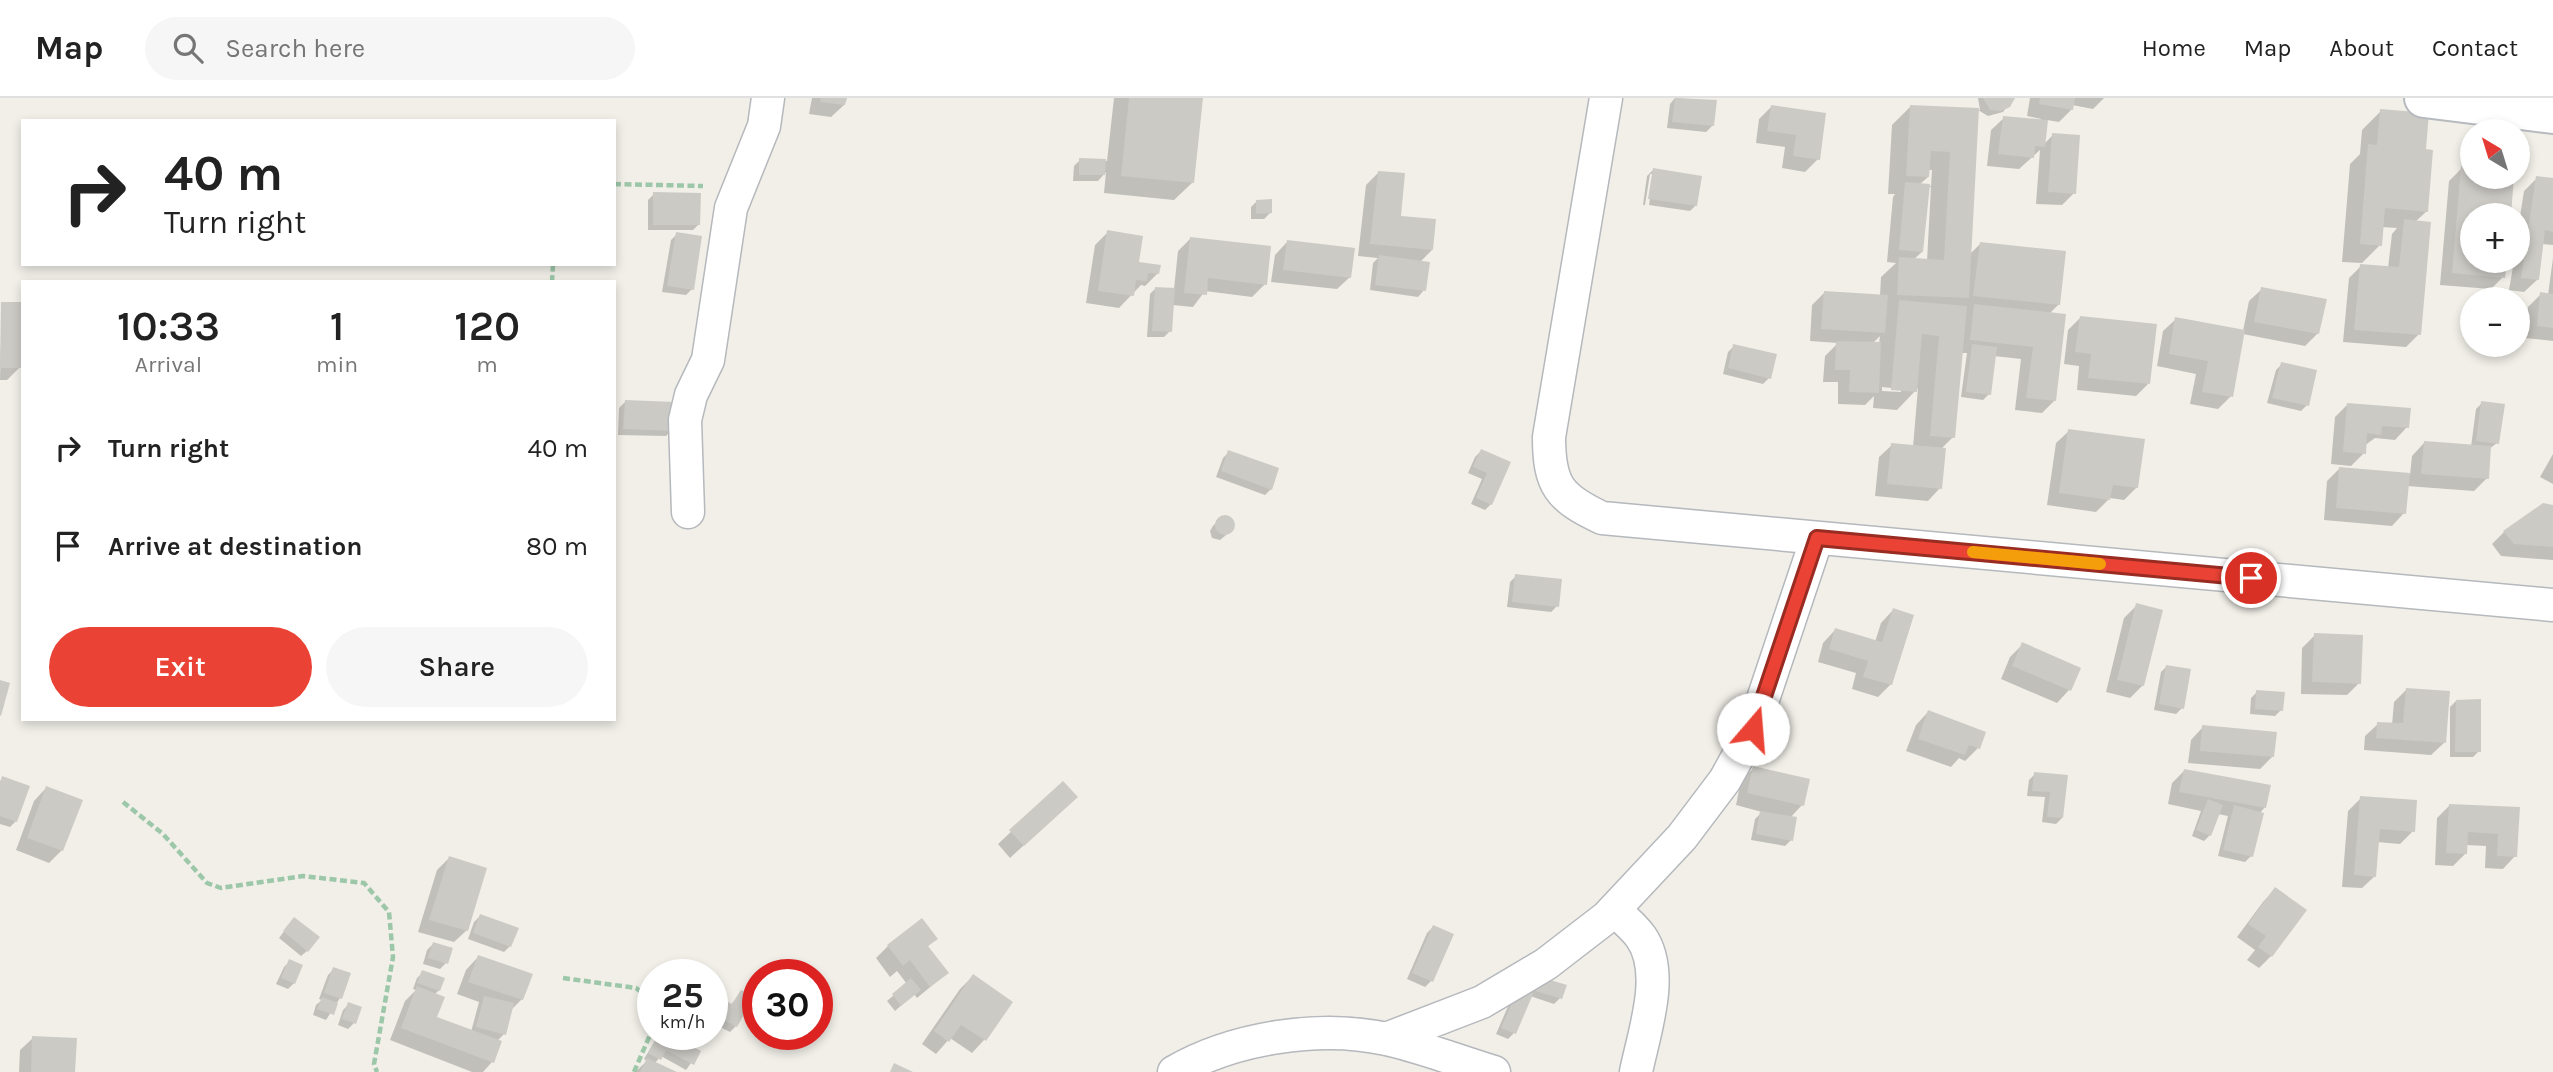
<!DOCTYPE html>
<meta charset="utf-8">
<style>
body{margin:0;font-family:Karla,sans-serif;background:#f6f6f6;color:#222;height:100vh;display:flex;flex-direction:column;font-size:26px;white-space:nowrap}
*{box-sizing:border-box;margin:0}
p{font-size:23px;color:#767676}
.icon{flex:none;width:38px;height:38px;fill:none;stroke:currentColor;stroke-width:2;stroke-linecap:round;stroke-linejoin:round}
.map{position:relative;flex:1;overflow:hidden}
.drawer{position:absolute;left:21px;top:182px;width:595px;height:441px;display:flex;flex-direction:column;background:#fff;border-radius:0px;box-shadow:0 4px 10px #0003}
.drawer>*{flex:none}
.guide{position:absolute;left:21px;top:21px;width:595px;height:147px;border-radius:0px;box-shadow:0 4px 10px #0003;background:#fff;color:#222;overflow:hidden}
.needle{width:46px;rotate:322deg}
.fabs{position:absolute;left:2460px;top:21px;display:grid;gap:14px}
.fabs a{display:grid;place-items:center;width:70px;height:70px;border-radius:50%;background:#fff;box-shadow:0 4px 10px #0003;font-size:35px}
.speed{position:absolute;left:637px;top:861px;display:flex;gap:14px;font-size:35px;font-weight:700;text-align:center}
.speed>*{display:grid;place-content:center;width:91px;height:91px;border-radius:50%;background:#fff;box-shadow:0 4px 10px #0003;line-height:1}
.speed small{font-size:18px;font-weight:400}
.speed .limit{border:10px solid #d22;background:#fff;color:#111}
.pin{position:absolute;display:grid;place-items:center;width:60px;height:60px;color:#fff;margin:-30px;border:4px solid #fff;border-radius:50%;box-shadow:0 2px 7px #0007}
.me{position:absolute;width:77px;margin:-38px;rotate:18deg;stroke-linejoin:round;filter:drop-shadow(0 0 5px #0008)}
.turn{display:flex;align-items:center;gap:24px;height:147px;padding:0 28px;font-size:32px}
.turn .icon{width:91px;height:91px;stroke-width:2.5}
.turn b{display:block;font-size:49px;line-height:60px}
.eta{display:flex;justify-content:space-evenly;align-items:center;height:119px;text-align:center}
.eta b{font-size:42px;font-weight:600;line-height:49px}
.action{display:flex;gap:14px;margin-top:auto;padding:14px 28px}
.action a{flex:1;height:80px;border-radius:42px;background:#ea4335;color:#fff;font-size:28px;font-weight:600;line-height:80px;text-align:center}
.action a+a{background:#f6f6f6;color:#222}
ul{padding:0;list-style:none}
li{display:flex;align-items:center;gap:21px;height:98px;padding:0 28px}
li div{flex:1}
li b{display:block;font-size:26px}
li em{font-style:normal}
header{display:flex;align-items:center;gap:42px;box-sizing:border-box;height:98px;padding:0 35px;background:#fff;border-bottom:2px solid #e0e0e0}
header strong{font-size:33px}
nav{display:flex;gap:38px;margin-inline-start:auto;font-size:24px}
.search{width:490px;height:63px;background:#f6f6f6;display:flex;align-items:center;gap:18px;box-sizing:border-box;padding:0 24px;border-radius:38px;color:#767676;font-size:26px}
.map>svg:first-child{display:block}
</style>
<header>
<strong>Map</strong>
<div class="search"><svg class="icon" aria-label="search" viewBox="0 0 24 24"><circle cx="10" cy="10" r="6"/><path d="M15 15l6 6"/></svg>Search here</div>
<nav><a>Home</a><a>Map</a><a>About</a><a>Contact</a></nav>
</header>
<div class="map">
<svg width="2553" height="974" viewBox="0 0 2553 974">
<rect width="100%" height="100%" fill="#f1efe8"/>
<path fill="#0003" fill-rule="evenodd" d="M812 0H845L844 7 831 19 809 16Z
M1114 0H1202L1193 84 1174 102 1104 95 1106 74 1098 83H1073L1074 68 1080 62 1107 63Z
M1675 0 1715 3 1712 28 1706 34 1667 30 1670 6Z
M1978 0H2013L2003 14 1988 18 1978 12H1980Z
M2030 0H2104L2093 11 2072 7 2071 12 2059 24 2047 22 2044 46 2053 37 2074 95 2062 107 2036 106 2040 52 2019 71 1987 68 1991 32 2004 20 2040 23 2041 21 2027 18Z
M1771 9 1818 61 1805 74 1782 70 1785 49 1756 45 1759 21Z
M1910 9 1978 12 1969 157 1980 146 2059 206 2049 216 2055 302 2042 315 2015 312 2021 261 1994 258 1989 296 1983 302 1961 299 1967 255H1961L1953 339 1941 351 1940 390 1928 403 1875 398 1879 359 1892 347 1913 349 1918 290 1897 312 1873 310 1874 298 1865 307 1838 306V284H1823L1825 258 1838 245 1810 243 1812 207 1824 195 1880 198 1881 179 1896 165 1887 164 1893 99 1895 96H1888L1892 27ZM1928 72H1932L1931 88 1919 87 1928 79ZM1928 89H1931L1927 163 1913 162 1922 154ZM1880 238 1879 246H1872ZM1882 289 1901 291V294L1882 293Z
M2381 13 2424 53 2427 113 2415 124 2419 236 2406 249 2343 244 2349 180 2361 168 2388 170 2392 136 2397 130 2381 129 2380 147 2362 165 2342 164 2350 66 2360 56 2362 32Z
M2462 70 2473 79H2512L2509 117H2473V163H2505L2503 179 2491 191 2440 187 2449 83Z
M1653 72 1696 107 1690 113 1649 107 1654 76H1650L1645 107H1643L1647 78Z
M1379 74 1399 119 1432 152 1419 165 1424 192 1418 199 1370 192 1373 165 1378 160 1358 158 1366 87Z
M2537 80 2553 82V147L2542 146 2537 182 2524 194 2509 192 2514 163H2518V131L2524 93Z
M654 96 699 126 693 132H648V102Z
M1257 103 1270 115 1264 121H1251V109Z
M1108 134 1137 165 1158 175 1145 188 1141 187 1119 210 1086 205 1095 147Z
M677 136 692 191 686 197 662 194 671 142Z
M1191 140 1265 186 1252 199 1205 193 1193 209 1172 207 1170 233 1164 239H1147L1150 196 1156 190 1174 191 1178 153Z
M1287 144 1350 179 1337 191 1271 184 1275 157Z
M2553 160V243L2525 240 2528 209 2541 196 2548 197Z
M2262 191 2318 235 2305 248 2243 236 2231 298 2218 311 2190 306 2196 276 2157 268 2163 233 2176 221 2243 233 2249 203Z
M2 206 20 269 7 282H0Z
M2081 219 2148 286 2136 298 2077 292 2079 268 2064 266 2068 232Z
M1734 248 1769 280 1763 286 1723 276 1728 254Z
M2282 266 2307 307 2301 313 2267 305 2276 272Z
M625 304 672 332 666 338 618 337 619 310Z
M2482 305 2497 345 2489 351 2487 380 2474 393 2407 388 2404 415 2392 428 2324 422 2327 383 2340 370 2410 377 2412 358 2424 345 2471 349 2476 311Z
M2348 306 2407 329 2395 342 2375 340 2364 348V355L2351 368 2331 366 2335 319Z
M2069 333 2137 389 2124 402 2110 400 2096 414 2047 407 2056 345Z
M1481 353 1509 365 1491 406 1485 412 1471 406 1482 381 1468 375 1475 359Z
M1229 354 1271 391 1265 397 1216 379 1223 360Z
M2553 356V386L2540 379Z
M2553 408V462L2501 458 2492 446 2504 434Z
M1227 420 1233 428 1231 433 1220 442 1212 440 1210 433 1213 428 1219 421Z
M1516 478 1557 508 1551 514 1507 509 1510 484Z
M2137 507 2143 587 2130 600 2106 594 2124 520Z
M1893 512 1891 586 1878 599 1852 591 1856 575 1818 564 1823 545 1835 532 1875 544 1881 525Z
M2315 537 2359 585 2347 597 2301 596 2302 550Z
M2022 547 2079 571 2069 592 2057 605 2001 581 2010 559Z
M2167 568 2182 610 2176 616 2154 612 2161 574Z
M2407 591 2444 645 2431 657 2364 652 2365 638 2378 626 2392 627 2394 604Z
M2257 594 2281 612 2275 618 2250 616 2251 600Z
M2456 603 2479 653 2473 659H2450V609Z
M1928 614 1984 635 1978 650 1965 663 1959 660 1951 669 1906 653 1916 627Z
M2203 629 2273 658 2260 671 2188 665 2191 642Z
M1754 670 1802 707 1790 720 1791 742 1785 748 1751 742 1755 721 1762 714 1736 707 1741 682Z
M2184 673 2265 709 2259 716 2251 758 2245 764 2218 758 2228 718 2218 716 2210 737 2204 743 2192 738 2201 713 2168 706 2172 685Z
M2035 676 2066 678 2062 720 2056 726 2042 724 2045 699 2027 698 2029 682Z
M3 680 16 723 10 729 0 726V683Z
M1063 685V711L1010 760 998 746Z
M46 690 62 752 49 765 16 752 34 703Z
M2361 700 2413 733 2400 746 2377 744 2375 778 2362 790 2342 789 2348 713Z
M2449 708 2518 711 2515 758 2503 771 2485 770 2486 748 2466 747V755L2453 768 2435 767 2437 720Z
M449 760 467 832 454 844 418 834 437 772Z
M2275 791 2271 858 2259 870 2247 862 2255 852 2237 839 2263 804Z
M480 818 510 848 504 854 468 841 474 824Z
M289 827 307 853 301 858 279 840Z
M1433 829 1431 883 1425 889 1407 881 1427 835Z
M935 841 927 849 947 875 917 900 914 896 895 913 887 903 907 886 897 873 890 879 876 860 888 848Z
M433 846 446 865 440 871 423 866 427 852Z
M478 859 522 901 510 913 504 936 497 943 500 944 492 964 483 974H472L390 942 405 903 416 892 413 891 417 880 423 874 439 892 434 897 435 920 471 934 479 904 457 896 466 872Z
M290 863 294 885 288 891 276 886 284 869Z
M334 871 340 900 326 922 313 917 316 907 322 902 319 901 328 877Z
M973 878 1011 904 984 942 972 955 950 940 936 956 922 946 960 891Z
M1535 887 1560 900 1554 906 1530 898 1514 935 1508 941 1496 936 1513 897H1531Z
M741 894 751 899 736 928 730 934 712 925V898L731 907Z
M349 906 354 925 348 931 338 927 343 912Z
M659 936 699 954 686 972 661 958 655 965 673 974H635L647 963 644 961Z
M33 940 73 974H19L20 952Z"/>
<path fill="#cccac5" d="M821 0H847L845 7 820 4Z
M1129 0H1203L1194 85 1121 78Z
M1675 0 1717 2 1714 28 1672 24Z
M1983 0H2015L2010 9 2001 13 1990 12Z
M2040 0H2075L2073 12 2039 6Z
M1771 7 1826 15 1820 62 1793 58 1796 37 1767 33Z
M1910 7 1979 10 1969 200 1897 197 1899 159 1944 162 1950 54 1931 53 1929 79 1906 78Z
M2380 11 2429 15 2426 51 2433 52 2428 114 2385 110 2382 148 2360 146 2368 46 2377 47Z
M2003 18 2048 22 2045 49 2035 48 2034 60 1998 56Z
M2052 35 2080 37 2076 96 2048 94Z
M1079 60 1106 61 1105 77H1079Z
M2461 68 2473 69V79H2514L2511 117H2473V163H2507L2505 180 2452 175Z
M1653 70 1702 78 1697 108 1648 101Z
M1378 73 1405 75 1401 118 1436 121 1433 152 1370 146Z
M2536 78 2553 80V134L2545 132 2539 182 2521 180Z
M1905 84 1930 86 1923 154 1899 152Z
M653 94 701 95 700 127H653Z
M1272 101V115L1256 116V102Z
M2404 121 2431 124 2421 237 2354 232 2360 166 2399 169Z
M1107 132 1143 138 1139 164 1161 167 1159 176 1148 175 1147 183 1136 182 1134 198 1098 193Z
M676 134 702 138 694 192 667 188Z
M1190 139 1271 148 1267 187 1208 180 1207 197 1184 195Z
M1287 142 1355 150 1351 180 1283 172Z
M1980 144 2066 153 2060 207 1973 198Z
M1379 157 1430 164 1426 193 1375 187Z
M1155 189 1175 190 1172 234 1152 233Z
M2261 189 2327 201 2319 236 2254 224Z
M1824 193 1888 197 1885 235 1821 231Z
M2540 194 2553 196V230L2537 228Z
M1899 202 1967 208 1955 340 1930 338 1939 238 1922 236 1917 294 1891 292Z
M1 204H23L21 270H0Z
M1974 206 2066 216 2056 303 2026 300 2033 249 1970 242Z
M2080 218 2157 226 2150 286 2088 280 2091 256 2075 254Z
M2175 219 2245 232 2233 299 2202 294 2208 263 2169 256Z
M1836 243 1881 244 1879 295 1849 294 1850 272H1835Z
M1733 246 1777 256 1771 281 1728 270Z
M1972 246 1997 249 1991 297 1966 294Z
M2281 264 2317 272 2309 308 2272 300Z
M625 302 675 304 674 333 623 331Z
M2481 303 2505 306 2499 346 2476 343Z
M2347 305 2411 310 2409 330 2382 328 2381 337 2367 335 2366 356 2343 354Z
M2068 331 2145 341 2138 390 2113 387 2110 402 2059 395Z
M2424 343 2491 348 2489 381 2421 376Z
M1891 345 1946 350 1942 391 1887 386Z
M1481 351 1511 364 1492 407 1476 400 1487 375 1473 369Z
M1228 352 1279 370 1272 392 1221 373Z
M2339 369 2410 375 2406 416 2336 410Z
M2543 405 2553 407V449L2514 446 2503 433Z
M1215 427a10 10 0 1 1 20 0a10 10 0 1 1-20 0Z
M1515 476 1562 481 1559 509 1512 504Z
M2136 505 2163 512 2144 588 2117 582Z
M1893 510 1914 517 1892 587 1863 579 1868 563 1829 551 1835 530 1882 544Z
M2314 535 2363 537 2361 586 2312 584Z
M2022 544 2081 570 2071 593 2012 568Z
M2166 567 2191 571 2184 611 2159 606Z
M0 582 10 585 1 618 0 617Z
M2406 590 2450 593 2446 645 2376 640 2377 624 2403 625Z
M2256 592 2285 594 2283 613 2255 611Z
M2481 601V654H2455L2456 602Z
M1928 612 1986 634 1980 651 1969 647 1965 657 1918 641Z
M2202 627 2277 634 2274 659 2200 653Z
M1753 668 1810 681 1804 708 1747 695Z
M2184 671 2271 687 2266 710 2179 694Z
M2034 674 2068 677 2063 720 2047 719 2050 694 2032 693Z
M2 678 30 688 17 724 0 718V685Z
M1063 683 1078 699 1024 748 1009 732Z
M46 688 83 702 63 753 27 740Z
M2360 698 2417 702 2415 734 2380 731 2376 779 2354 777Z
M2208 701 2223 707 2211 738 2196 732Z
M2449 706 2520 709 2517 759 2497 758 2498 736 2468 734 2467 756 2446 755Z
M2234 707 2264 715 2253 759 2223 752Z
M1760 713 1797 719 1793 743 1756 736Z
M449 758 487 770 468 833 429 822Z
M2275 789 2307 812 2272 859 2258 849 2266 838 2248 826Z
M480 816 519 830 511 849 473 835Z
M294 819 320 839 308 854 283 833Z
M922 820 938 841 928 848 949 875 930 889 910 862 903 868 887 847Z
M1433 827 1454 836 1433 884 1412 875Z
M433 844 453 850 448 866 428 860Z
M478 857 533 876 523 902 468 884Z
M289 861 303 867 295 886 281 880Z
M333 869 351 875 342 901 324 895Z
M422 872 445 880 440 893 417 885Z
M973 876 1013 904 986 943 961 927 949 944 934 933Z
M1540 879 1567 887 1562 901 1535 893Z
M911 880 921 892 901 908 892 896Z
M417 888 445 899 437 919 502 943 494 965 401 930Z
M1519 889 1533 896 1516 936 1501 930Z
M741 892 754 898 737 929 712 916V896L732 906Z
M484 898 514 905 506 937 476 929Z
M322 899 338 905 334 917 317 911Z
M348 904 362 909 356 926 342 921Z
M659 936H669L701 953 694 967 666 952 661 962 648 955Z
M32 938 77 940 75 974H31Z
M647 960 677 974H640Z
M894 965 913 974H890Z"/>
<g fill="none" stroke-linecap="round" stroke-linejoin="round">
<g stroke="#b5b8bc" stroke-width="35">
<path id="street" d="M1606 0 1549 339C1549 387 1559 400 1602 420L2553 507
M688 414 685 322 691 297 708 262 731 110 764 28 768 0
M1614 812C1623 820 1634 829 1641 839 1666 875 1644 934 1636 974
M1386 941 1482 904 1546 866 1607 819 1682 739 1725 682 1753 631 1817 440
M1174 974C1233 940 1320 926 1386 941 1422 949 1458 963 1494 974"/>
</g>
<g stroke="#b6babf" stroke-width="42">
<path id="secondary" d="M2424 0 2553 16"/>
</g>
<path stroke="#9cc7a9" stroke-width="4.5" stroke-dasharray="7 3.5" stroke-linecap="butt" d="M614 86 703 88
M552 184 553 166
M123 704 163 736 207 785 221 790 303 778 364 785 389 814 393 859 374 966 377 974
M563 880 636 890 646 898 653 911
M634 974 653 930"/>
<use href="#street" stroke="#fff" stroke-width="32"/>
<use href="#secondary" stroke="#fff" stroke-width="38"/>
</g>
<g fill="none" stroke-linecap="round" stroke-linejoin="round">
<g stroke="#982c22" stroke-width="18">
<path id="route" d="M1753 631 1817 440 2251 480"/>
</g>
<use href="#route" stroke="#ea4335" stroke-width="12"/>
<path stroke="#f59e0b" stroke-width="12" d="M1973 454 2100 466"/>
</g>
</svg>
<div class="fabs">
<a><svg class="needle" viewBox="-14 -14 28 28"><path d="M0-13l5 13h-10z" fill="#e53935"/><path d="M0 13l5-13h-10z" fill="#767676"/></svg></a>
<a>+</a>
<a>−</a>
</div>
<div class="speed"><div>25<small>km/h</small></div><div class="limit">30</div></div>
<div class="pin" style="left:2251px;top:480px;background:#d93025"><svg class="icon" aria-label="arrive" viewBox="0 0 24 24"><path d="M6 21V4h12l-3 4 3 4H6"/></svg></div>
<svg class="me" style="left:1753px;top:631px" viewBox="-20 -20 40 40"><circle r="19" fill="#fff"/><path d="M0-13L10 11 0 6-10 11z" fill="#ea4335"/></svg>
<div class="guide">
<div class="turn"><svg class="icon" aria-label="right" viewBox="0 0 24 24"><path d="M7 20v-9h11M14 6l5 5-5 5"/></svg><div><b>40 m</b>Turn right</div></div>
</div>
<section class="drawer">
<div class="eta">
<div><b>10:33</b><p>Arrival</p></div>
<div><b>1</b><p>min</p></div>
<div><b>120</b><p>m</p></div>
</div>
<ul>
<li><svg class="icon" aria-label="right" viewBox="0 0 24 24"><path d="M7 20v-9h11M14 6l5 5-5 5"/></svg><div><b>Turn right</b></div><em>40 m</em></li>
<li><svg class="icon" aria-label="arrive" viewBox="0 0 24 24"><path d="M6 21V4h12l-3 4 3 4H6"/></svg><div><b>Arrive at destination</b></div><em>80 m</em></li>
</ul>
<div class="action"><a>Exit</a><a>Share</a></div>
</section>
</div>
